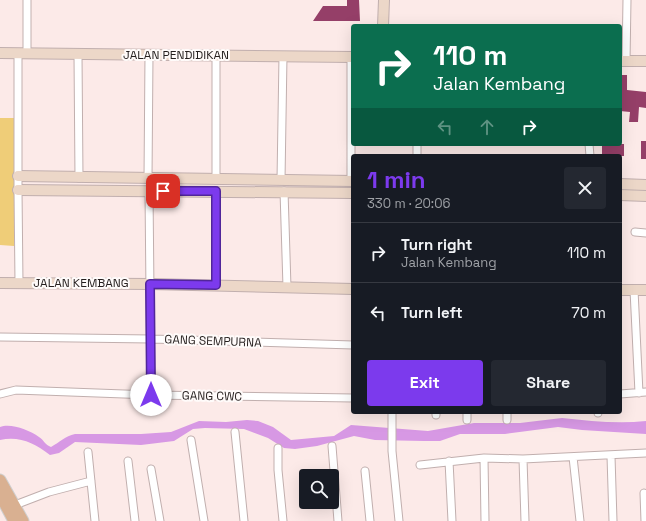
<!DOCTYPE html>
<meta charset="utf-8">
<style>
body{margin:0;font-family:"Space Grotesk",sans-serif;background:#242831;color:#f1f3f6;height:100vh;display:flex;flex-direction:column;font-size:15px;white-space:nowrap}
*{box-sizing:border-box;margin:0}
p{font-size:13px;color:#9ea1a6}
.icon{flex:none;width:22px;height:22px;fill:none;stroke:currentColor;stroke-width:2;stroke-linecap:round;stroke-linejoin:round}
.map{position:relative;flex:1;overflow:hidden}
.panel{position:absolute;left:351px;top:154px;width:271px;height:260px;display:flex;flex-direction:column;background:#171b24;border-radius:4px;box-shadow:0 4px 16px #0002}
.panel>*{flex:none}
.guide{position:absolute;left:351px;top:24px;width:271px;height:122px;border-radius:4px;box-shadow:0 4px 16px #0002;background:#0b6e4f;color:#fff;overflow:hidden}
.fabs{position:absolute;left:299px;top:469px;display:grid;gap:8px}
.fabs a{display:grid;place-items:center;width:40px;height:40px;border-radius:4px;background:#171b24;box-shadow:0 4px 16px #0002;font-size:20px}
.pin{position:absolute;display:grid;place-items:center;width:34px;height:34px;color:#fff;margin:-17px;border-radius:8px;box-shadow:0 2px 6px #0006}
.me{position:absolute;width:44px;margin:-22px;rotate:0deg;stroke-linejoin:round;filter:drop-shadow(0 0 3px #0008)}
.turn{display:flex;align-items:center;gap:14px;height:84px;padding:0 16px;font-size:18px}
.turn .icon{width:52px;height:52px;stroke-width:2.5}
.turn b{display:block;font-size:28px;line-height:34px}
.lanes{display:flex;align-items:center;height:38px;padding:0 16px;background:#0003;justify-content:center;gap:20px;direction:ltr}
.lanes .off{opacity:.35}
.round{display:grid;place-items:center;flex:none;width:42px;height:42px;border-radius:4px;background:#242831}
.headline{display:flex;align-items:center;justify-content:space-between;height:68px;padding:0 16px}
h1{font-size:24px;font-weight:600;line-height:30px;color:#7c3aed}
.button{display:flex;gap:8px;margin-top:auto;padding:8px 16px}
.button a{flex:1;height:46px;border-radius:4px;background:#7c3aed;color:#fff;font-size:16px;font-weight:600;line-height:46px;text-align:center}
.button a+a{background:#242831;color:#f1f3f6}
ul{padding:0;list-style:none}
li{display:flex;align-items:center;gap:12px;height:60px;padding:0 16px;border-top:1px solid #363941}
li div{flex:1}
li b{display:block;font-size:15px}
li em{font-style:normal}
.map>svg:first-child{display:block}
</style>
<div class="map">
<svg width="646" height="521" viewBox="0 0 646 521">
<rect width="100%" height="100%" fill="#fceae8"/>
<path fill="#efcd78" d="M0 118H14V246L0 245Z"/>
<path fill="#d798e4" d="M562 418C590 421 618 424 646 421V434L582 430 558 427 505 434H460L440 441H424L375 440 354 436 317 446 295 449 284 448 268 438 244 429 205 428 193 429 174 441 141 445 75 442 59 453 50 455C34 443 20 436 0 440V427C11 423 29 430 39 437 44 440 45 445 51 447 60 442 65 436 75 434H141L171 432 199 421 226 422 247 420 258 421 273 427 291 440 334 436 351 425 428 431 474 423H520Z"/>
<path fill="#953f68" d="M347 0H359L360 21H313L323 6H347Z
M620 75H627V90L646 92V108L639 107 638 122H629L630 112 620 111Z
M641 141H646V159H641Z
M602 144H624V156H602Z"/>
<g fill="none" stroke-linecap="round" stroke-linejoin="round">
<g stroke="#c1afae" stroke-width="9">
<path id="street" d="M27 0V53
M18 53V190L19 283
M78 55 79 178
M216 55V180
M351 57V181
M626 61 627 0
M589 144 590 156
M417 156V144
M148 178 149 55
M281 180 283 56
M149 191 151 395
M216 191V285
M284 191 287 287
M635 232 646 233
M634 290 639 393
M0 337 151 339 353 345
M0 394 16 390 151 395 353 398
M620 394 646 392
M392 412V451L399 521
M436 412V415
M467 412V420
M507 412V420
M598 412V413
M235 432 244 521
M191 440 204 521
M332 446 338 521
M278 448V470L283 521
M88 452 95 521
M611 456 613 521
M573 457 580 521
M484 458 485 521
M523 459 525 521
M128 461 135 521
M449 461 452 521
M420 465 484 458 523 459 646 453
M151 469 160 521
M365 471 370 521
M644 493 645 521
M15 505 49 492 91 481"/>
</g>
<g stroke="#c1afae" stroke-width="12">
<path id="secondary" d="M383 26 384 0
M0 53 353 57
M620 61H646
M18 176 353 181
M620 184 646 185
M18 190 353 193
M620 195 646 196
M0 283 150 284 353 289
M620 290H646"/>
</g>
<g stroke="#cfcece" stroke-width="13">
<path id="primary" d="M0 480 23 521
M0 495 14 521"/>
</g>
<use href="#street" stroke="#fff" stroke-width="7"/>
<use href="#secondary" stroke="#ecd7c8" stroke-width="10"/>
<use href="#primary" stroke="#d9b091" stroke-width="11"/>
</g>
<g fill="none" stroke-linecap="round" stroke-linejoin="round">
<g stroke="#51269a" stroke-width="10">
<path id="route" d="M151 395 150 284 216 285V191H163"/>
</g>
<use href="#route" stroke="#7c3aed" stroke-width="7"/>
</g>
<g text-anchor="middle" stroke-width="4" stroke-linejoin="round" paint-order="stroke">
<g font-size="12" fill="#251f1e" stroke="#fffbfa">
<text x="176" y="59">JALAN PENDIDIKAN</text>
<text x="81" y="287">JALAN KEMBANG</text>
<text transform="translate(213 341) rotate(2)" y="4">GANG SEMPURNA</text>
<text transform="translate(212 396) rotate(1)" y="4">GANG CWC</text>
</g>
</g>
</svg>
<div class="fabs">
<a><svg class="icon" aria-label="search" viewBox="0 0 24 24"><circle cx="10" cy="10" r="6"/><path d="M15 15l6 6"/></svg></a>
</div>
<div class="pin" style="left:163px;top:191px;background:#d93025"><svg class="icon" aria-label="arrive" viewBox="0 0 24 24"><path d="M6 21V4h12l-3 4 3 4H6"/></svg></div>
<svg class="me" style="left:151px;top:395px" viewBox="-20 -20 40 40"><circle r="19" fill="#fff"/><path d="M0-13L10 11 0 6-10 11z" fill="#7c3aed"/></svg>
<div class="guide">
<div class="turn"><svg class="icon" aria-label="right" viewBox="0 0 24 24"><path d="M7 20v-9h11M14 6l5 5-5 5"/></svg><div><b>110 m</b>Jalan Kembang</div></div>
<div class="lanes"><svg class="icon off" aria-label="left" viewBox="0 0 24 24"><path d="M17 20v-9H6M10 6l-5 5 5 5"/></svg><svg class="icon off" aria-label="ahead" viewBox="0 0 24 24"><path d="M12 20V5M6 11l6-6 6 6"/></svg><svg class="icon" aria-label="right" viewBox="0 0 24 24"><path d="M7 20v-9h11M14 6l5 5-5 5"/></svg></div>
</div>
<section class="panel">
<div class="headline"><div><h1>1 min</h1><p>330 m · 20:06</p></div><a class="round"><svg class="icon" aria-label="close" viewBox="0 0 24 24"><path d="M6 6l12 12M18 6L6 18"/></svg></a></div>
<ul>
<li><svg class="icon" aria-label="right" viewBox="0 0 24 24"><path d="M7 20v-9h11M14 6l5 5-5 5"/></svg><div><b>Turn right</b><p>Jalan Kembang</p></div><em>110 m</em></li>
<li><svg class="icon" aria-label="left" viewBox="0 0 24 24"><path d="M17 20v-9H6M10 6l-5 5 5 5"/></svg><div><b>Turn left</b></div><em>70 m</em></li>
</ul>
<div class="button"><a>Exit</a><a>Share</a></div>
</section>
</div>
